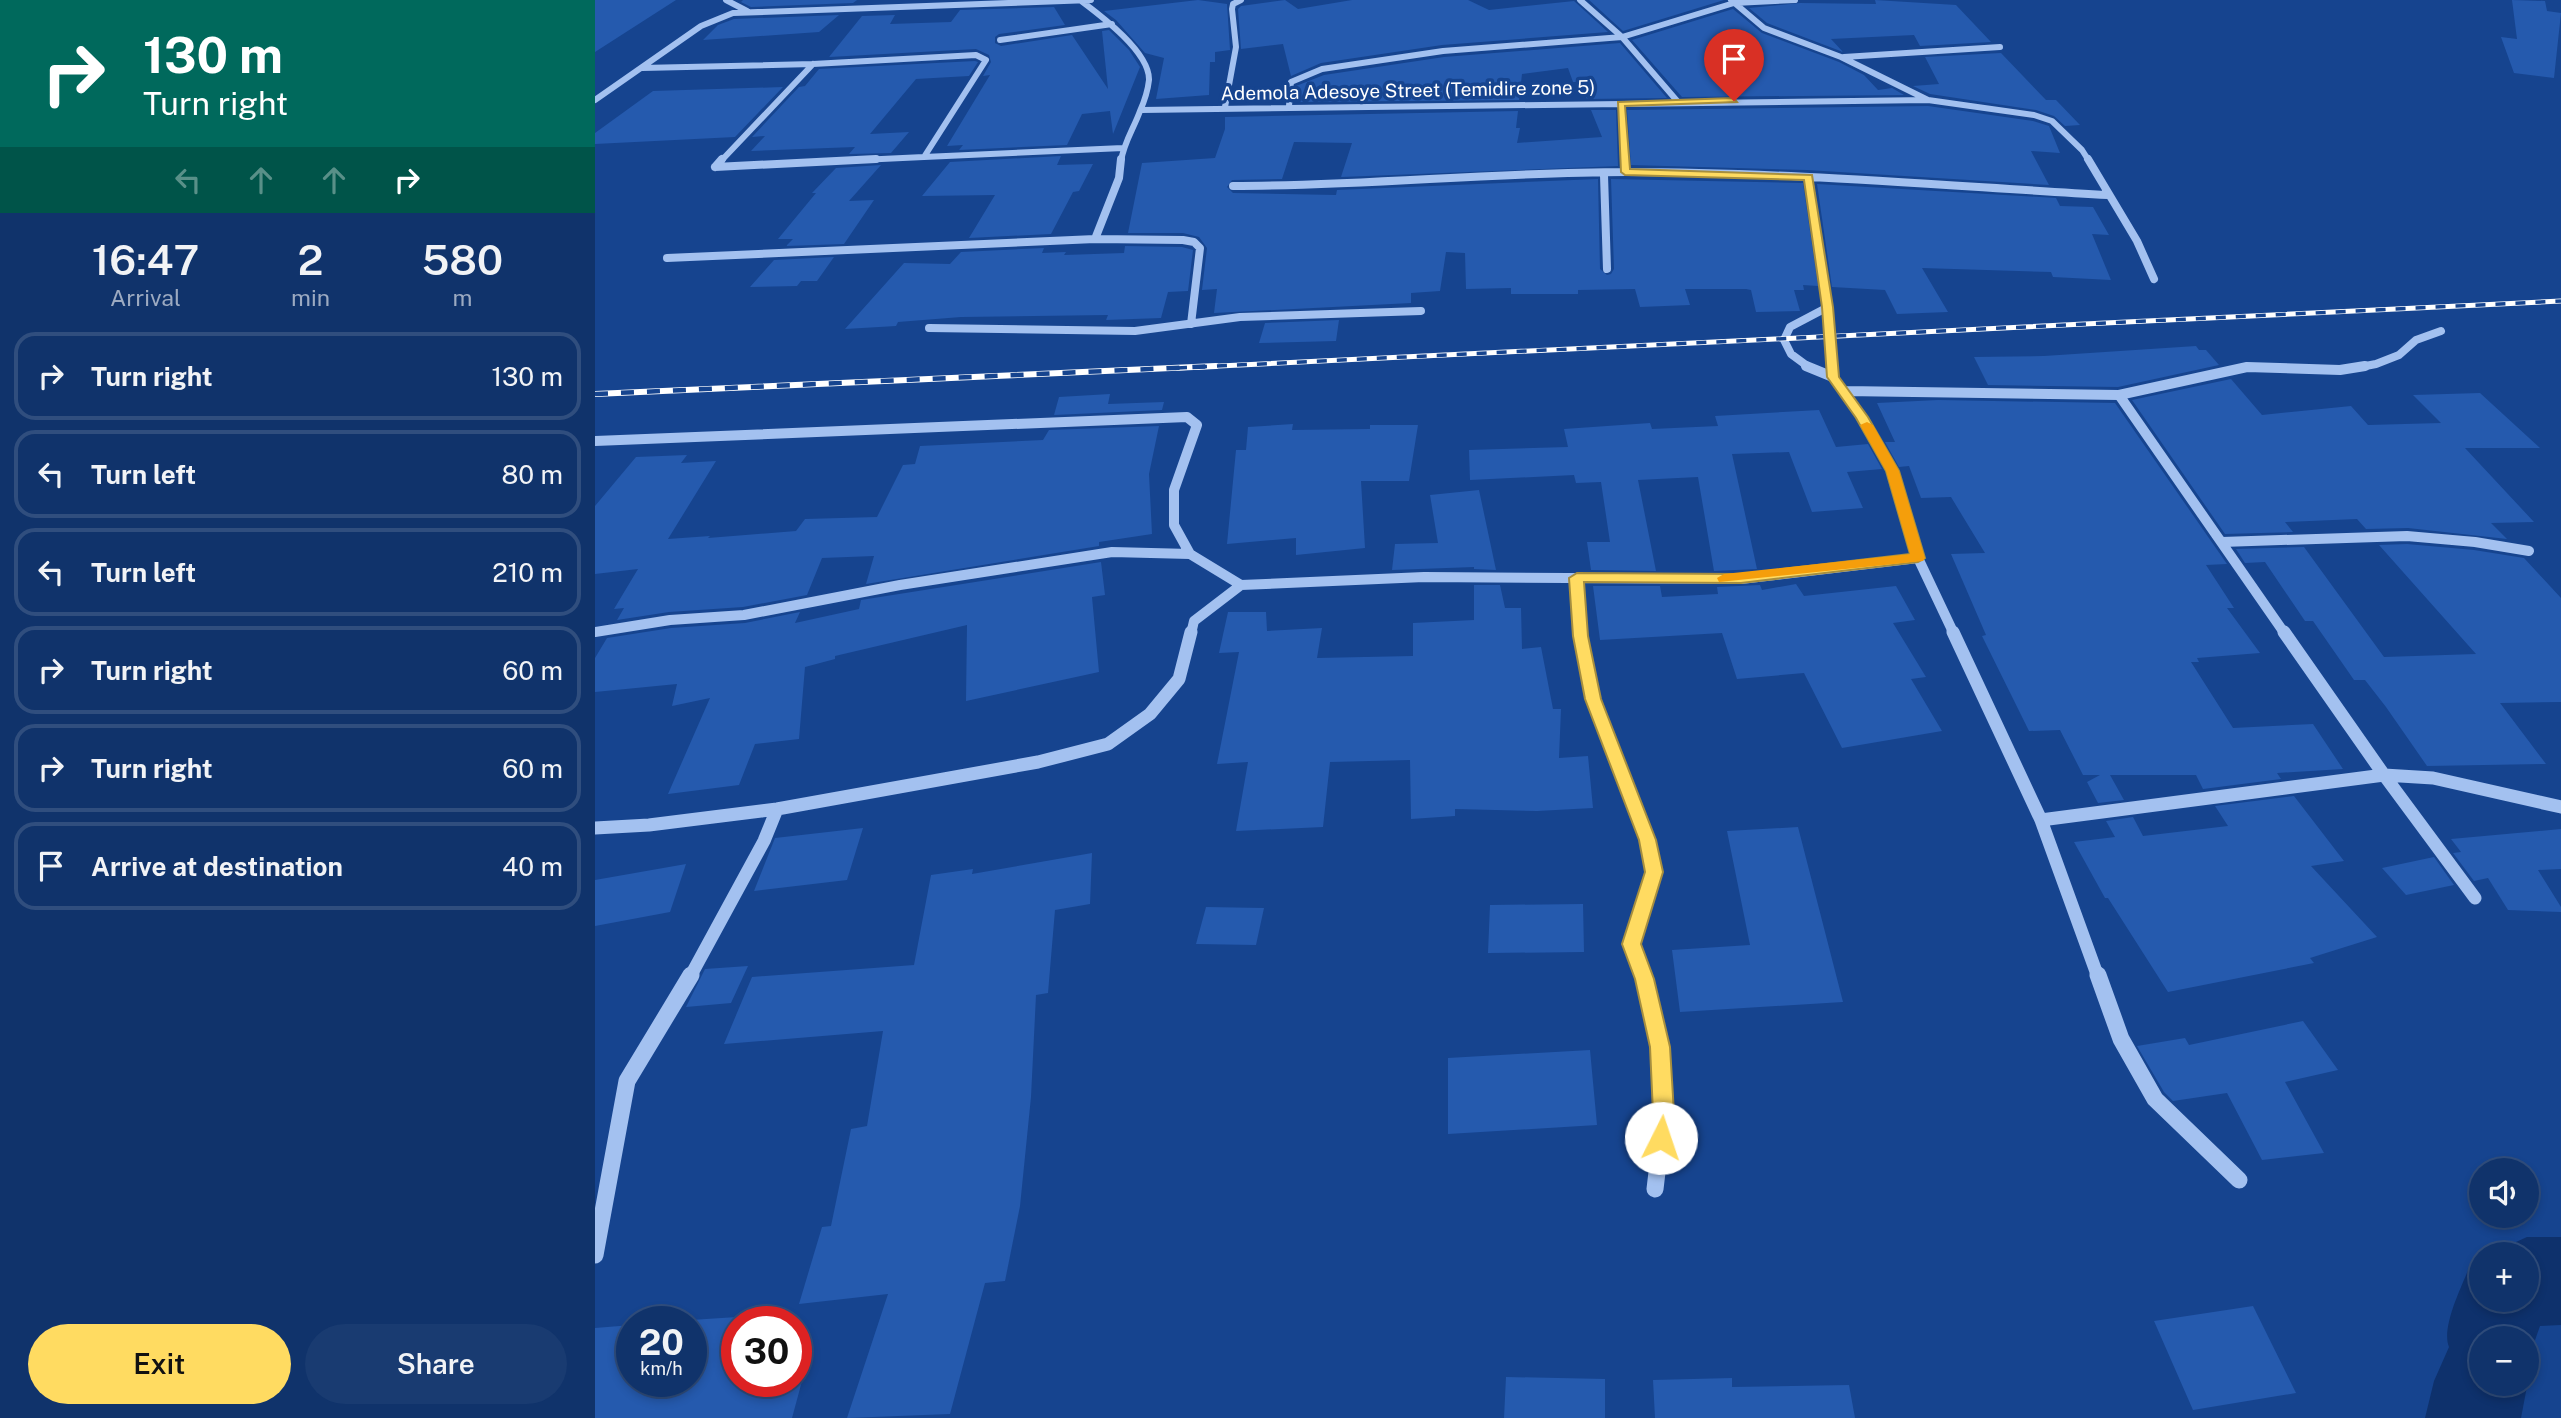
<!DOCTYPE html>
<meta charset="utf-8">
<style>
body{margin:0;font-family:"Public Sans",sans-serif;background:#193b71;color:#f1f3f6;height:100vh;display:flex;flex-direction:column;font-size:26px;white-space:nowrap}
*{box-sizing:border-box;margin:0}
p{font-size:23px;color:#9caac1}
.icon{flex:none;width:38px;height:38px;fill:none;stroke:currentColor;stroke-width:2;stroke-linecap:round;stroke-linejoin:round}
.map{position:relative;flex:1;overflow:hidden}
.drawer{display:flex;flex-direction:column;background:#10336b;width:595px}
.drawer>*{flex:none}
.banner{background:#00695c;color:#fff;overflow:hidden}
.controls{position:absolute;left:1874px;top:1158px;display:grid;gap:14px}
.controls a{display:grid;place-items:center;width:70px;height:70px;border-radius:50%;background:#10336b;box-shadow:0 4px 10px #0003,0 0 0 2px #304e7e;font-size:35px}
.speed{position:absolute;left:21px;top:1306px;display:flex;gap:14px;font-size:35px;font-weight:700;text-align:center}
.speed>*{display:grid;place-content:center;width:91px;height:91px;border-radius:50%;background:#10336b;box-shadow:0 4px 10px #0003,0 0 0 2px #304e7e;line-height:1}
.speed small{font-size:18px;font-weight:400}
.speed .limit{border:10px solid #d22;background:#fff;color:#111}
.pin{position:absolute;display:grid;place-items:center;width:60px;height:60px;color:#fff;margin:-72px -30px;border-radius:50% 50% 50% 0;rotate:-45deg;box-shadow:0 0 7px #0007}
.pin .icon{rotate:45deg}
.me{position:absolute;width:77px;margin:-38px;rotate:4deg;stroke-linejoin:round;filter:drop-shadow(0 0 5px #0008)}
.turn{display:flex;align-items:center;gap:24px;height:147px;padding:0 28px;font-size:32px}
.turn .icon{width:91px;height:91px;stroke-width:2.5}
.turn b{display:block;font-size:49px;line-height:60px}
.lanes{display:flex;align-items:center;height:66px;padding:0 28px;background:#0003;justify-content:center;gap:35px;direction:ltr}
.lanes .off{opacity:.35}
.eta{display:flex;justify-content:space-evenly;align-items:center;height:119px;text-align:center}
.eta b{font-size:42px;font-weight:600;line-height:49px}
.primary-button{display:flex;gap:14px;margin-top:auto;padding:14px 28px}
.primary-button a{flex:1;height:80px;border-radius:42px;background:#ffdb61;color:#111;font-size:28px;font-weight:600;line-height:80px;text-align:center}
.primary-button a+a{background:#193b71;color:#f1f3f6}
ul{padding:0;list-style:none}
li{display:flex;align-items:center;gap:21px;height:88px;margin:0 14px 10px;padding:0 14px;border:4px solid #304e7e;border-radius:21px}
li div{flex:1}
li b{display:block;font-size:26px}
li em{font-style:normal}
main{display:flex;flex:1;min-height:0}
.map>svg:first-child{display:block}
</style>
<main>
<section class="drawer">
<div class="banner">
<div class="turn"><svg class="icon" aria-label="right" viewBox="0 0 24 24"><path d="M7 20v-9h11M14 6l5 5-5 5"/></svg><div><b>130 m</b>Turn right</div></div>
<div class="lanes"><svg class="icon off" aria-label="left" viewBox="0 0 24 24"><path d="M17 20v-9H6M10 6l-5 5 5 5"/></svg><svg class="icon off" aria-label="ahead" viewBox="0 0 24 24"><path d="M12 20V5M6 11l6-6 6 6"/></svg><svg class="icon off" aria-label="ahead" viewBox="0 0 24 24"><path d="M12 20V5M6 11l6-6 6 6"/></svg><svg class="icon" aria-label="right" viewBox="0 0 24 24"><path d="M7 20v-9h11M14 6l5 5-5 5"/></svg></div>
</div>
<div class="eta">
<div><b>16:47</b><p>Arrival</p></div>
<div><b>2</b><p>min</p></div>
<div><b>580</b><p>m</p></div>
</div>
<ul>
<li><svg class="icon" aria-label="right" viewBox="0 0 24 24"><path d="M7 20v-9h11M14 6l5 5-5 5"/></svg><div><b>Turn right</b></div><em>130 m</em></li>
<li><svg class="icon" aria-label="left" viewBox="0 0 24 24"><path d="M17 20v-9H6M10 6l-5 5 5 5"/></svg><div><b>Turn left</b></div><em>80 m</em></li>
<li><svg class="icon" aria-label="left" viewBox="0 0 24 24"><path d="M17 20v-9H6M10 6l-5 5 5 5"/></svg><div><b>Turn left</b></div><em>210 m</em></li>
<li><svg class="icon" aria-label="right" viewBox="0 0 24 24"><path d="M7 20v-9h11M14 6l5 5-5 5"/></svg><div><b>Turn right</b></div><em>60 m</em></li>
<li><svg class="icon" aria-label="right" viewBox="0 0 24 24"><path d="M7 20v-9h11M14 6l5 5-5 5"/></svg><div><b>Turn right</b></div><em>60 m</em></li>
<li><svg class="icon" aria-label="arrive" viewBox="0 0 24 24"><path d="M6 21V4h12l-3 4 3 4H6"/></svg><div><b>Arrive at destination</b></div><em>40 m</em></li>
</ul>
<div class="primary-button"><a>Exit</a><a>Share</a></div>
</section>
<div class="map">
<svg width="1966" height="1418" viewBox="0 0 1966 1418">
<rect width="100%" height="100%" fill="#16448f"/>
<g fill="none" stroke-linecap="round" stroke-linejoin="round">
<path fill="#0e316c" fill-rule="evenodd" d="M1932 1237H1966V1325L1945 1326 1932 1363V1339H1886V1384H1932V1379L1933 1381 1926 1418H1830L1839 1381 1854 1347C1846 1328 1866 1288 1874 1268L1886 1263V1300H1932V1255H1899L1901 1251Z"/>
</g>
<path fill="#255aae" d="M0 0H81L0 52Z
M148 0H262L258 3 156 7 146 2Z
M603 0 632 4 635 50 620 52V62H615L614 95 561 99 569 58 550 53 521 20 509 11Z
M690 0 703 9 757 0H873L894 10 979 1 1013 32 847 45 726 63 696 76 688 44 646 49 643 9 646 6Z
M994 0H1129L1028 31Z
M1280 0 1361 5 1396 42 1325 46 1319 35 1236 39 1248 52 1172 23 1154 8 1205 3 1281 4Z
M1917 0 1950 1 1952 11 1966 13 1959 78 1919 73 1906 37 1922 39Z
M459 7 470 25 404 34 400 37V43L406 46 477 35 513 89 507 31 514 30 534 50 545 67 518 134 515 111 487 114 472 145 364 150 368 145 352 146 395 75 388 76 396 62 394 55 381 49 234 57 267 16 300 15 295 24 356 22 365 10Z
M1138 9 1167 33 1244 62 1269 75 1283 90 1297 88 1309 95 1087 97 1037 40Z
M244 15 224 32 108 40 123 25 139 19Z
M1025 43 1072 98 992 99 985 82H978L973 68 927 74 924 100 702 102 701 96V86L729 75 849 57Z
M1406 53 1451 100H1461L1485 125 1470 126 1459 116 1441 110 1335 94 1318 86 1344 84 1330 57Z
M380 61 383 62 374 76 321 79 275 134 314 132 296 153 254 154 260 147 156 151 170 136 157 137 204 87 210 86 224 69Z
M188 87 140 137 0 144V133L58 91Z
M1333 106 1438 121 1454 126 1465 153 1436 151 1454 185 1212 170 1036 165 1032 110Z
M996 110H1021L1023 166 746 177 757 143 699 142 687 179 637 180 632 187 638 193 741 195 742 190 1003 179 1005 269 1012 275 1016 274 1019 269 1016 179 1208 183 1223 286 1208 285 1209 290H1199L1205 311 1161 312 1156 290 1151 289H1090L1095 305 1045 307 1040 289 983 290V294H916V288L871 289 870 253 851 252 845 291 816 293V303L619 313 622 289 607 290 612 248 604 237 588 233H533L547 163 620 158 630 129V117L923 111 921 128H925L922 143 1007 137Z
M466 156 462 165 498 164 484 191 478 192 456 234 374 238 400 195 327 196 355 162Z
M286 165 254 201 279 200 249 244 191 246 198 239H183L221 193H217L241 168Z
M1222 184 1461 198 1465 206 1498 207 1514 235 1497 234 1516 280 1458 277 1456 272 1327 268 1353 312 1302 314 1290 290 1237 287Z
M530 246 587 247 598 250 593 291 573 292 566 318 511 320 513 315 366 317 303 322 301 326 250 329 309 263 355 264 366 252 449 248 447 253 471 252 469 255 529 253Z
M239 257 222 281H206L202 286 155 287 179 260Z
M744 320 741 341 664 343 670 323Z
M1601 346 1604 350H1611L1624 365 1523 387 1393 385 1379 357 1449 356Z
M1636 379 1667 415 1756 406 1773 425 1846 423 1818 395 1885 393 1945 448H1870L1939 522 1896 523 1912 539 1813 528 1771 529 1762 519 1690 522 1698 532 1630 534 1537 400Z
M515 394 513 404 569 402 567 410 459 415 464 397Z
M1343 400 1520 403 1632 564 1611 565 1639 608H1632L1665 653 1602 658 1604 662H1596L1638 728 1718 724 1748 769 1682 773 1686 779 1608 789 1601 775H1515L1529 800 1503 803 1492 782 1505 775H1488L1465 730 1434 731 1387 636 1391 635 1356 554 1390 553 1356 497 1326 498 1314 466 1304 467 1290 442H1300L1282 403Z
M1224 410 1241 447 1273 444 1287 469 1252 472 1268 508 1217 512 1194 452 1137 454 1162 569 1119 571 1103 477 1043 480 1061 571 996 570 992 542H1015L1006 482 981 483 979 475 875 480 874 450 973 447 969 429 1055 423 1057 429 1123 426 1120 416Z
M698 424 697 430 775 429V425H823L814 481H766L770 548 701 555V538L632 544 641 450H651L653 427Z
M564 426 554 474 557 534 504 542V546L271 584 279 556 227 558 212 595 148 607 74 612 22 620 29 608 19 609 43 569 0 574V506L41 457 92 455 86 463 121 461 73 539 115 536 113 538 201 531 210 519 282 517 308 465 320 464 325 446 448 440 454 430Z
M884 490 901 570 879 569V567L797 570 800 544 843 543 835 495Z
M1812 544 1879 550 1929 558 1966 598V702L1905 703 1951 764 1832 766 1791 707 1770 680H1759L1718 621H1710L1670 562 1650 563 1641 549 1709 547 1789 657 1881 654 1784 545Z
M506 562 510 595 497 597 504 672 371 701 372 625 240 656V659L210 667 204 739 160 744 144 785 73 794 115 698 77 706 82 684 0 692V658L12 638 76 628 150 623 205 612 200 623 264 609 266 600Z
M1201 584 1209 596 1301 586 1320 620 1298 623 1331 677 1316 679 1347 731 1247 748 1209 673 1142 679 1127 633 1005 640 998 586H1065L1067 597 1123 594 1122 587 1165 585 1167 590Z
M879 585H905L910 608H926L927 649 946 647 958 709H966L964 758 993 756 998 808 942 811 860 809V816L816 819 815 760 735 762 728 827 641 831 653 762 622 764 644 652 624 653 633 612H671L672 631 727 628 722 658 818 656V623L879 620Z
M1699 796 1749 861 1716 866 1782 937 1715 958 1719 963 1573 992 1513 898H1510L1479 842 1520 837 1511 821 1538 817 1548 836 1633 826 1620 806Z
M1203 827 1248 1002 1085 1012 1077 950 1155 945 1132 831Z
M268 828 252 880 159 891 180 838Z
M1966 829V869L1943 870 1966 907V912L1913 910 1893 878 1879 881 1858 853 1866 852 1856 839Z
M497 853 495 904 460 910 453 993 441 995 436 1097 425 1206 410 1281 390 1283 355 1414 252 1418 293 1294 204 1304 227 1227 236 1226 256 1129 272 1126 288 1031 129 1044 157 977 319 965 336 875 378 869 377 874Z
M1839 857 1859 885 1811 895 1787 868Z
M91 864 75 912 0 926V880Z
M988 904 989 952 893 953 895 905Z
M611 907 669 908 661 945 601 944Z
M153 966 136 1003 91 1007 110 969Z
M1708 1021 1743 1070 1690 1082 1729 1153 1667 1160 1632 1093 1578 1101 1569 1092 1542 1046 1590 1038 1594 1045Z
M995 1050 1002 1125 853 1134V1058Z
M1658 1306 1701 1393 1598 1410 1559 1321Z
M142 1317V1381H207L197 1418H0V1328L37 1325V1381H96V1320Z
M911 1377 1010 1379V1418H909Z
M1137 1378V1387L1254 1385 1260 1418H1060L1058 1380Z"/>
<g fill="none" stroke-linecap="round" stroke-linejoin="round">
<path stroke="#a3c1f0" stroke-width="6" d="M131 0 152 11
M485 0C505 15 555 52 554 80 553 89 549 102 545 111 539 128 529 142 526 161
M985 0 1027 37 1083 102
M1136 0 1169 28 1246 57 1333 100 1439 115 1457 121 1487 150 1494 161
M405 40 517 24
M1249 57 1405 47
M47 68 218 64 381 55 391 60 329 157 528 148
M0 100 106 26 138 13 496 0
M1026 104 1029 161
M694 106 696 82 727 69 848 51 1027 37 1139 3 1200 0
M630 107 641 47 637 9 638 4 646 0
M546 110 1333 100
M126 161 218 64
M244 161 329 157"/>
<path stroke="#a3c1f0" stroke-width="8" d="M1029 159 1030 172
M1493 159 1542 241 1559 279
M120 167 281 159
M120 167 127 159
M1009 175 1012 269
M1214 178 1233 307 1237 368
M638 186C769 186 900 172 1031 172 1191 172 1353 186 1513 195
M500 239 524 178 526 159
M72 258 500 239 588 240 599 242 605 248 596 324
M334 328 540 331 645 317 826 311
M1215 368 1196 354 1189 340 1195 327 1233 307
M1649 368H1669
M1760 368 1781 364 1804 355 1821 340 1846 331"/>
<path stroke="#a3c1f0" stroke-width="10" d="M1211 366 1238 377
M1237 366 1238 377 1267 417 1297 471 1323 558 1359 634
M1250 391 1524 395 1690 634
M1524 395 1652 367 1745 370 1770 366
M0 441 592 417 602 425 579 490V525L595 554 646 585 829 577 1146 579 1323 558
M1627 542 1812 536 1880 542 1934 551
M982 578 985 634
M0 632 75 620 149 615 305 585 517 552 595 554
M596 634 599 621 646 585"/>
<path stroke="#a3c1f0" stroke-width="13" d="M985 632 998 699 1052 840 1059 872 1037 944 1049 977
M1358 632 1446 820 1503 977
M1689 632 1789 775 1880 898
M1446 820 1789 775 1838 778 1966 807
M0 828 54 825 182 809 443 762 513 744 555 714 584 679 596 632
M95 977 169 841 182 809"/>
<path stroke="#a3c1f0" stroke-width="17" d="M1049 975 1065 1047 1069 1113 1060 1189
M1503 975 1526 1039 1560 1099 1644 1180
M0 1255 32 1081 96 975"/>
<g stroke="#fff" stroke-width="5">
<path id="rail-far1" d="M582 368 1966 301"/>
</g>
<g stroke="#fff" stroke-width="6">
<path id="rail" d="M0 394 621 366"/>
</g>
<use href="#rail-far1" stroke="#16448f" stroke-width="3.5" stroke-dasharray="10" stroke-linecap="butt"/>
<use href="#rail" stroke="#16448f" stroke-width="4.5" stroke-dasharray="13" stroke-linecap="butt"/>
</g>
<path fill="#ffdb61" stroke="#a68e3f" stroke-width="2" d="M1139 98 1142 102 1030 106 1035 169 1217 175 1238 307 1244 377 1273 417 1304 471 1330 558 1323 562 1146 583 989 582 993 636 1006 699 1061 840 1068 872 1046 944 1059 979 1075 1047 1079 1113 1073 1146 1066 1149 1058 1146 1055 1138 1058 1113 1055 1047 1040 979 1027 944 1050 872 1044 840 990 699 978 636 974 578 982 573 1146 574 1315 554 1291 471 1261 418 1232 377 1227 307 1209 180 1030 175 1026 172 1023 102Z"/>
<path fill="#f59e0b" d="M1272 422 1278 425 1304 471 1330 558 1328 561 1124 582 1122 578 1129 574 1315 554 1291 471 1265 425Z"/>
<g text-anchor="middle" stroke-width="7" stroke-linejoin="round" paint-order="stroke">
<g font-size="19" fill="#fff" stroke="#16448f">
<text transform="translate(813 90) rotate(-1)" y="7">Ademola Adesoye Street (Temidire zone 5)</text>
</g>
</g>
</svg>
<div class="controls">
<a><svg class="icon" aria-label="sound" viewBox="0 0 24 24"><path d="M4 9h4l5-4v14l-5-4H4zM17 9q2 3 0 6"/></svg></a>
<a>+</a>
<a>−</a>
</div>
<div class="speed"><div>20<small>km/h</small></div><div class="limit">30</div></div>
<div class="pin" style="left:1139px;top:101px;background:#d93025"><svg class="icon" aria-label="arrive" viewBox="0 0 24 24"><path d="M6 21V4h12l-3 4 3 4H6"/></svg></div>
<svg class="me" style="left:1066px;top:1138px" viewBox="-20 -20 40 40"><circle r="19" fill="#fff"/><path d="M0-13L10 11 0 6-10 11z" fill="#ffdb61"/></svg>
</div>
</main>
